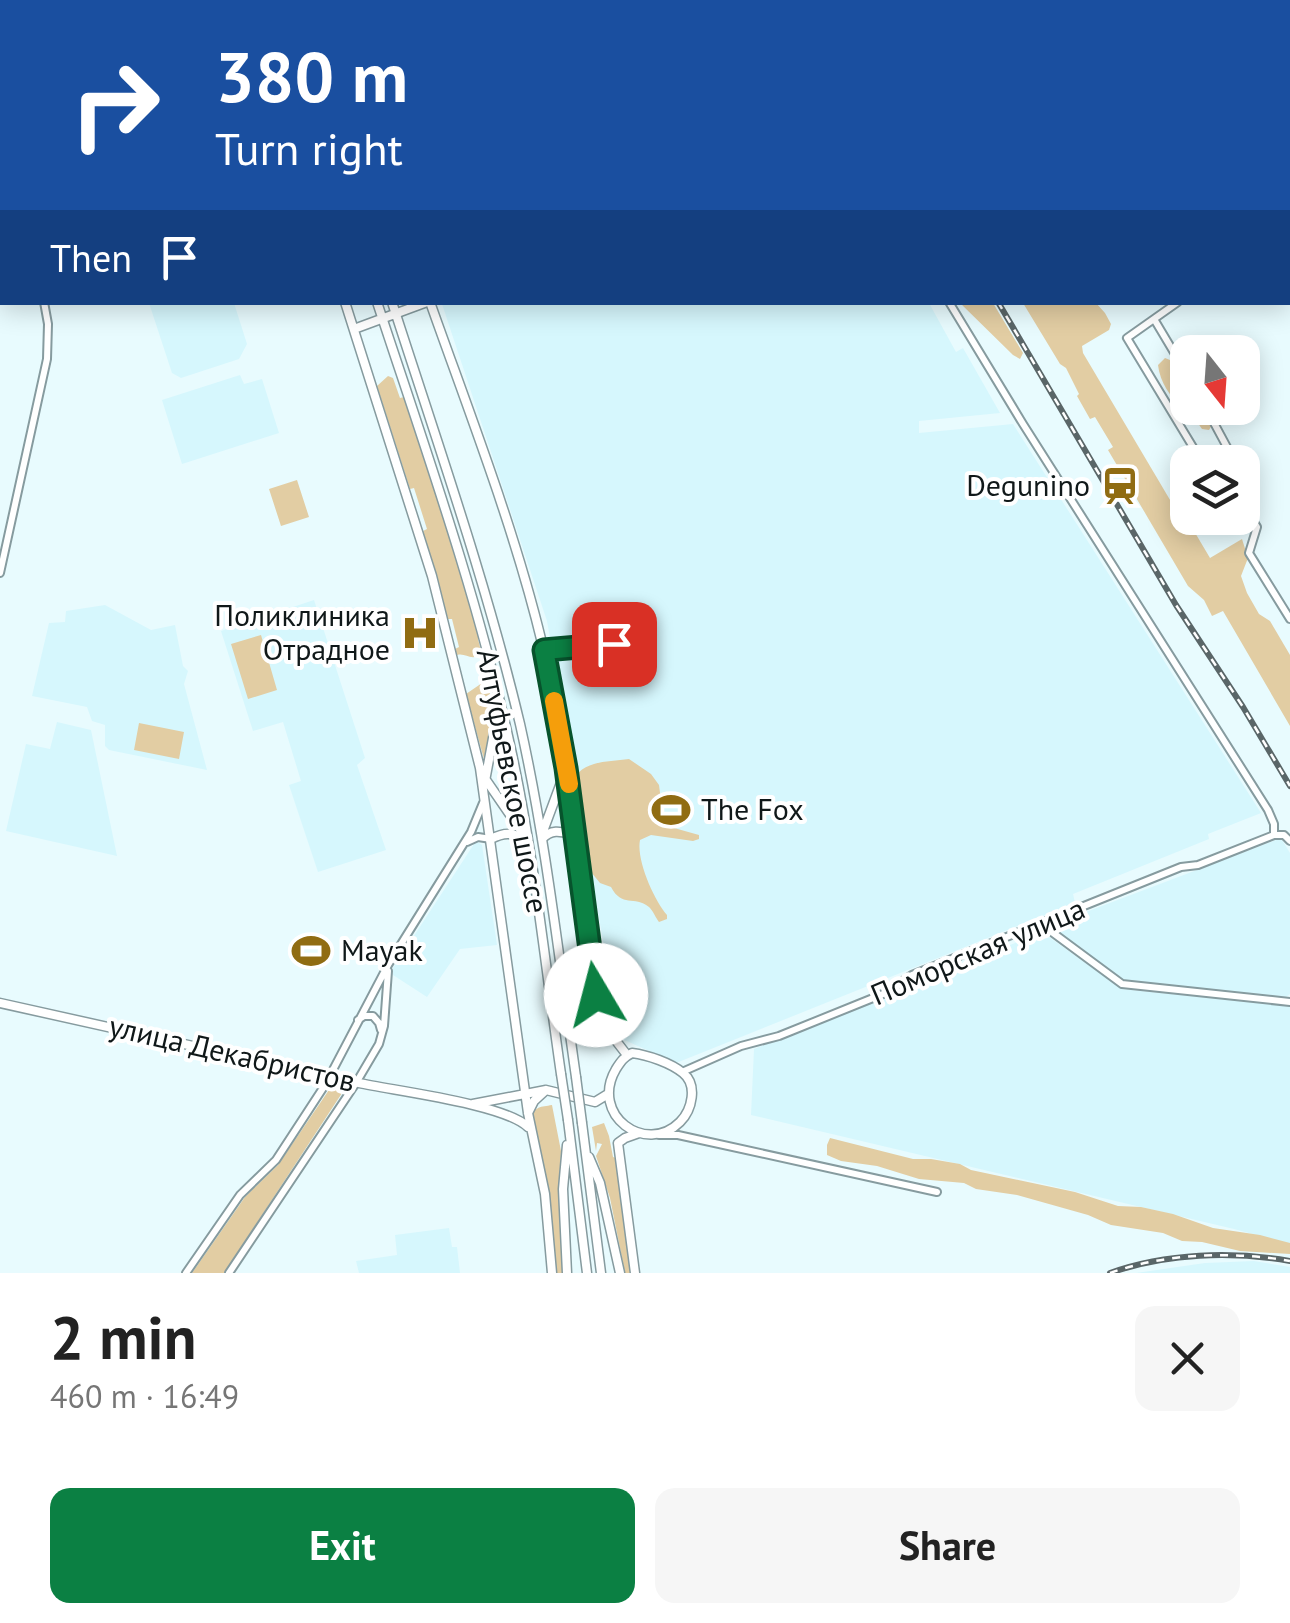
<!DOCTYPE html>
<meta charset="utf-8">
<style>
body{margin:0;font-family:"PT Sans",sans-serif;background:#f6f6f6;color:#222;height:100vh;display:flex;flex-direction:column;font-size:38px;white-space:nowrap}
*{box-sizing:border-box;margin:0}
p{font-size:32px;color:#767676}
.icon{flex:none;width:55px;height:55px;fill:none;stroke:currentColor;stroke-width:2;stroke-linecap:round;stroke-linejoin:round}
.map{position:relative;height:1273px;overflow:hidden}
.details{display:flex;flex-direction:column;background:#fff;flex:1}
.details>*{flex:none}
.banner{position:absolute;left:0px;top:0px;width:1290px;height:305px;box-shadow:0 5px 25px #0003;background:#1a4fa0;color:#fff;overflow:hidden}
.needle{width:65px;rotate:163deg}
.controls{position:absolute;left:1170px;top:335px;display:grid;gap:20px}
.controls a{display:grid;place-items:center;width:90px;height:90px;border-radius:20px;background:#fff;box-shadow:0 5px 25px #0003;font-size:50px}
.pin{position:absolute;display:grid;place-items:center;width:85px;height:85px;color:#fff;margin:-42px;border-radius:20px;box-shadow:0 5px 15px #0006}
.me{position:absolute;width:110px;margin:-55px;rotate:352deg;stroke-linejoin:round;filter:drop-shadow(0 0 8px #0008)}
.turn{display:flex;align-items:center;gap:35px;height:210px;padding:0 50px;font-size:45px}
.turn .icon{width:130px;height:130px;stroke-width:2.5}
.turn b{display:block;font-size:70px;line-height:85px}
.then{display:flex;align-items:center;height:95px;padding:0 50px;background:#0003;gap:20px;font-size:38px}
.round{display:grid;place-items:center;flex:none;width:105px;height:105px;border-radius:20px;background:#f6f6f6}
.headline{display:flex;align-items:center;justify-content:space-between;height:170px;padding:0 50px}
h1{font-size:60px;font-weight:800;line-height:75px}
.primary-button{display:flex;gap:20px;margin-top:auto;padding:20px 50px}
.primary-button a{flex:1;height:115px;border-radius:20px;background:#0b8043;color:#fff;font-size:40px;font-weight:800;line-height:115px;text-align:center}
.primary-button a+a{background:#f6f6f6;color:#222}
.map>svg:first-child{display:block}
</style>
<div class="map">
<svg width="1290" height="1273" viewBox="0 0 1290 1273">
<rect width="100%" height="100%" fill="#e8fbfe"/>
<path fill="#d6f7fd" d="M447 302 929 303 956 352 963 348 1000 413 919 421V433L1013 424 1261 813 1208 834 1209 839 1073 894 1075 903 676 1063 620 1038 547 621 442 304Z
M149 303H234L247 344 239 359 181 378 172 373Z
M240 375 244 384 262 379 279 433 182 464 162 400Z
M314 600 365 758 357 765 386 850 318 872 289 785 301 781 283 722 253 731 221 631Z
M105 605 151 630 175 625 183 666 188 671 184 684 207 770 109 750 105 746V725L92 721 87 707 32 696 49 623 65 622 66 611Z
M57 722 91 730 117 856 6 831 26 744 50 749Z
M1276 840H1282L1290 853V994L1286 997 1121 980 1049 926Z
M476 841 482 845 497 945 460 949 427 997 393 975V968Z
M1042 932 1122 989 1290 1006V1244L1234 1229 751 1115 754 1049Z
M449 1228 452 1247H457L460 1273H359L356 1261 397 1255 395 1235Z
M1254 1261 1290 1267V1273H1136L1205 1263Z"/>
<path fill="#e2cda3" d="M960 303H993L1023 353 1020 359 1013 355Z
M1023 303H1096L1105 313 1111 324 1109 330 1082 346 1083 353 1176 510 1181 509 1210 558 1242 539 1248 558 1241 576 1247 593 1259 614 1270 621 1290 655V726L1223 611 1212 616 1204 600 1188 586 1108 450 1113 447 1095 417 1090 419 1077 396 1079 394 1066 368 1060 364Z
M1165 358 1170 360 1178 377 1187 383 1188 408H1203L1212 425 1209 430 1202 429 1188 409H1181C1171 396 1160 383 1158 365Z
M388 376 393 378 400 398 404 397 473 610 481 638 478 639 482 655 475 651V657C468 658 464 653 457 655L455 649 459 647 452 619H448L423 531 427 529 414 488 410 489 377 386Z
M297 480 309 517 281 526 269 489Z
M261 635 277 690 248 699 231 644Z
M485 681 492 699 495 698 496 703 484 759 466 694Z
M139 723 184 732 179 759 134 750Z
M629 759 651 774 659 785 664 823 667 826 699 835V839L693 841 651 835 640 840C636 860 654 900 667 915V919L659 922C657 920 652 909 649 907 634 895 622 908 611 887L600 883 582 861 573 780C584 760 608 762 629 759Z
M333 1084 346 1087 224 1273H192L245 1197 278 1165Z
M552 1105 561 1151 559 1204 563 1273H555L547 1182 532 1118C534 1106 541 1107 552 1105Z
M604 1123 609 1136 613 1157 616 1158 631 1273H625L610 1198 596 1156 602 1144 597 1143 596 1151 592 1127Z
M830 1138 913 1159H931L960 1164 971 1170 1075 1192 1118 1206 1141 1207 1173 1214 1213 1228 1260 1235 1290 1243V1254L1240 1251 1202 1242 1182 1241 1163 1233 1111 1225 1088 1215 1017 1195 976 1189 964 1183 919 1179 877 1166 841 1161 827 1155V1145Z"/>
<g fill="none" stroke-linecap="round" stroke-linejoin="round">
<g stroke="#869b9f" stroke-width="10">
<path id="minor" d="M324 0 325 2
M636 0 637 2
M0 171 2 177
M1288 224 1290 222
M949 302 1023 424 1268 810 1274 824V835
M1178 302 1127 338 1202 462
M1154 319 1188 376
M1206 408 1235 462
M1242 503 1257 527 1249 553 1290 619
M0 573 47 359 48 324 44 302
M544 650 645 642
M1274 835H1284L1290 841
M467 842 478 837 491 839
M1041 924 1122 984 1290 1002
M358 1020 364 1016H373L379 1023 381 1030
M682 1072 741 1046 779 1036 883 994 912 975 1181 867 1198 865 1274 835
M659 1135H678L937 1192
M186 1273 240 1195 276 1160 325 1085 388 965 471 832 483 803
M229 1273 356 1083 379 1044 384 1026 388 971"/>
</g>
<g stroke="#869b9f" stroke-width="11">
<path id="major" d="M246 0 247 2
M278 0 279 2
M293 0 294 2
M345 302 432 576 480 768 528 1113 545 1194 552 1273
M377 302C425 448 477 594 510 745 534 853 545 964 561 1074
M392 302C437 442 486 581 520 724 546 840 559 959 576 1077
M430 302C470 415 514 527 542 643 571 762 579 885 598 1005L610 1033 627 1055
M354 329 427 302
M484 777 524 835
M485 781 499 706
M542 834 565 772
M491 839C504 832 517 831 526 844
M542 839C552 828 562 832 575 835
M0 1003C120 1029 239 1057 359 1083 396 1091 504 1104 528 1127
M632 1053C648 1055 671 1063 683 1073 698 1085 692 1110 680 1122 646 1156 589 1115 616 1069 621 1061 624 1057 632 1053Z
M473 1104 546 1090 595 1102 608 1094
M528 1113 534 1101 546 1090
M568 1120 587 1273
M582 1123 601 1273
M567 1145 563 1189 567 1273
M589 1157 600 1183 620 1273
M635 1273 618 1143 625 1138 639 1133"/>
</g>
<use href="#minor" stroke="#fff" stroke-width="6"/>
<use href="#major" stroke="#fff" stroke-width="8"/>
<g stroke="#5a6668" stroke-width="6">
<path id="rail" d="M867 0 868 2
M998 302 1176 605 1243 707 1290 786
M1110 1273C1166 1253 1232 1251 1290 1261"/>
</g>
<use href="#rail" stroke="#fff" stroke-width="2.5" stroke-dasharray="8" stroke-linecap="butt"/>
<g stroke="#869b9f" stroke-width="11" stroke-linecap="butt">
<path id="major-bridge" d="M561 1074 568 1120
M576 1077 582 1123"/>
</g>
<use href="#major-bridge" stroke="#fff" stroke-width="8"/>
</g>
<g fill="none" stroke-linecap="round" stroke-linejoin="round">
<g stroke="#07532c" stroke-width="25">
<path id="route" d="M596 995 566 768 544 650 614 644"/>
</g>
<use href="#route" stroke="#0b8043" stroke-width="18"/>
<path stroke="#f59e0b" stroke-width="18" d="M554 701 569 784"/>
</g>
<defs>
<g id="station-bare" transform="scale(3)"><path d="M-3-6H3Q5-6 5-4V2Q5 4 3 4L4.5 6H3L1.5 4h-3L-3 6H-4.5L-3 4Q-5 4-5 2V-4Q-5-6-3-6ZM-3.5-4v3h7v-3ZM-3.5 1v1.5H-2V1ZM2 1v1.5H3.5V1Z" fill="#906c12" stroke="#fff" stroke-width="2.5" paint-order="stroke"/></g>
<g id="hospital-bare" transform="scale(3)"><path d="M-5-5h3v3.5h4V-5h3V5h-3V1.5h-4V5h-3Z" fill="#906c12" stroke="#fff" stroke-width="2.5" paint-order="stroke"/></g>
<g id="stadium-bare" transform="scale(3)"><path d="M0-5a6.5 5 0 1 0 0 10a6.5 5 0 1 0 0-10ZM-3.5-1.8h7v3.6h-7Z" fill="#906c12" stroke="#fff" stroke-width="2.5" paint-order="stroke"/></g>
</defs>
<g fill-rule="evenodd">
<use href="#station-bare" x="1120" y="486"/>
<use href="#hospital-bare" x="420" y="633"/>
<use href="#stadium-bare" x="671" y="810"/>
<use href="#stadium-bare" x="311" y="951"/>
</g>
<g text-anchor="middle" stroke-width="8" stroke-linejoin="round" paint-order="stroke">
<g font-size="30" fill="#101819" stroke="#fff" text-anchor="end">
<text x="1090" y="496">Degunino</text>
<text x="390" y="626">Поликлиника<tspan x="390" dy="34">Отрадное</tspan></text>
<text x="701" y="820" text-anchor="start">The Fox</text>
<text x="341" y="961" text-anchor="start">Mayak</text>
</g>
<g font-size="30" fill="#101819" stroke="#fff">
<text transform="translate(512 781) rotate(79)" y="10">Алтуфьевское шоссе</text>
<text transform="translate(978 952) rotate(-23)" y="10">Поморская улица</text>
<text transform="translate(232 1054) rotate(13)" y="10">улица Декабристов</text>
</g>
</g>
</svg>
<div class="controls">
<a><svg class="needle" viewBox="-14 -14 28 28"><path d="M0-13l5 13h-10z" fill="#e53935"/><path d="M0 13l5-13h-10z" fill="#767676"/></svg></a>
<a><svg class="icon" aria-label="layers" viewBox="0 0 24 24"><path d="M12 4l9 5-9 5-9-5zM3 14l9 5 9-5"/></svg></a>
</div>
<div class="pin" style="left:614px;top:644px;background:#d93025"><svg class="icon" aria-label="arrive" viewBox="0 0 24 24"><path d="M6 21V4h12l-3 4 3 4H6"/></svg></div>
<svg class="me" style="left:596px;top:995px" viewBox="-20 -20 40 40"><circle r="19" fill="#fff"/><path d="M0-13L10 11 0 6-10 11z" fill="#0b8043"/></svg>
<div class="banner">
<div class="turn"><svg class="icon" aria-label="right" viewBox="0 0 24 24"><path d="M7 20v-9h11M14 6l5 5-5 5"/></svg><div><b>380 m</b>Turn right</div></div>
<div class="then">Then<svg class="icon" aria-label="arrive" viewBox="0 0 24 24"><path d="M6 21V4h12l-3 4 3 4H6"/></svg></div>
</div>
</div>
<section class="details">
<div class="headline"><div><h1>2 min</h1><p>460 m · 16:49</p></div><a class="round"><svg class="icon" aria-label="close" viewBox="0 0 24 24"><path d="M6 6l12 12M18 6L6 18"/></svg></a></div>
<div class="primary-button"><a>Exit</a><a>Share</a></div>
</section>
